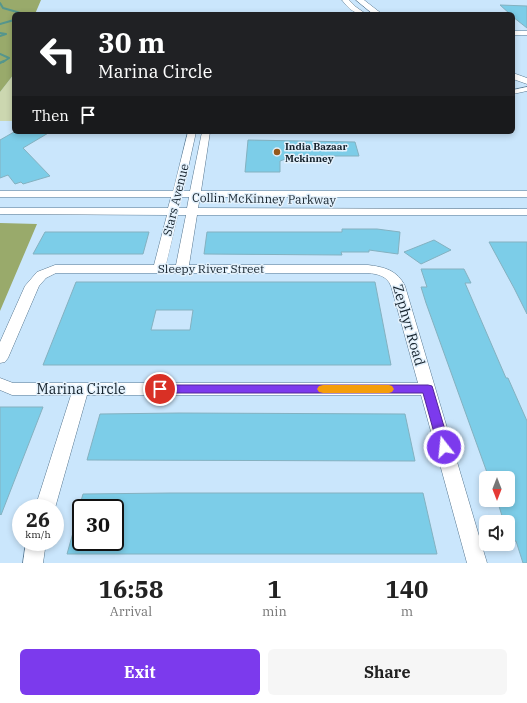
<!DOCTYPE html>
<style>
body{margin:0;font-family:"IBM Plex Serif",serif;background:#f6f6f6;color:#222;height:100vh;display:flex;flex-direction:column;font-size:15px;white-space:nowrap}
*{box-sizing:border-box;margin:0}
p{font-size:13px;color:#767676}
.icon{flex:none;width:22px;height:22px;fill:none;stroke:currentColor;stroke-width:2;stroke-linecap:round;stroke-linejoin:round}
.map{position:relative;height:563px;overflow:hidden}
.details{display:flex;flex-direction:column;background:#fff;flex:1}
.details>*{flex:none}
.guide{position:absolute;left:12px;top:12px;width:503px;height:122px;border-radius:6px;box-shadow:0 2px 6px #0003;background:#202124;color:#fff;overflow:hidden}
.needle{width:26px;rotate:180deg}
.buttons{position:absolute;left:479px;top:471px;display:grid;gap:8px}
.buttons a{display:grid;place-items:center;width:36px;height:36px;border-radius:6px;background:#fff;box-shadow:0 2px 6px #0003;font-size:20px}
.speed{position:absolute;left:12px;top:499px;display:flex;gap:8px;font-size:20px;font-weight:700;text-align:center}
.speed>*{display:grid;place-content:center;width:52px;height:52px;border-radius:50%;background:#fff;box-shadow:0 2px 6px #0003;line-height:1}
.speed small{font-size:10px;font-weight:400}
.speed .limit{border:2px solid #111;border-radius:6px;background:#fff;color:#111}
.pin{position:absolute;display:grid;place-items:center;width:34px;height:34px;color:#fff;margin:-17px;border:2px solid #fff;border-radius:50%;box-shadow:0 1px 4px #0007}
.me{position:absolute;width:44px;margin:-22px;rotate:344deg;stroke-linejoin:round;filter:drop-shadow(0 0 3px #0008)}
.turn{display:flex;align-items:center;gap:14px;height:84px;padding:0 20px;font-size:18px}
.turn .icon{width:52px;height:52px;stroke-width:2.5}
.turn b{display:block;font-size:28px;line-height:34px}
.then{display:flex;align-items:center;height:38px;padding:0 20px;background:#0003;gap:8px;font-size:15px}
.eta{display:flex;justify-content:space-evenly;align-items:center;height:68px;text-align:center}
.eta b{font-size:24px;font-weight:800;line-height:28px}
.primary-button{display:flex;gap:8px;margin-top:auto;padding:8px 20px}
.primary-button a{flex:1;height:46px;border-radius:6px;background:#7c3aed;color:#fff;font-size:16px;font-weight:800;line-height:46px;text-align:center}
.primary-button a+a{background:#f6f6f6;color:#222}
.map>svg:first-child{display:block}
</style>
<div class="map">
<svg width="527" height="563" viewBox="0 0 527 563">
<rect width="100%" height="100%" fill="#cae6fc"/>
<path fill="#ccd7b0" d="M14 74V121H0V92Z"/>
<path fill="#99aa6b" d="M0 0H41L35 14H14V74L0 92Z
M0 223 37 224 0 311Z"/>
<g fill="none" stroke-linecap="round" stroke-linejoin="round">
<path stroke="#55968d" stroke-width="2" d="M0 3 3 8 24 14
M0 24 14 20
M0 33 6 34 0 36
M0 54 9 58 3 62"/>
<path stroke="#55968d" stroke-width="2.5" d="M0 63 4 61"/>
</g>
<path fill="#7ccde8" stroke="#84b1c0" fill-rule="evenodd" d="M500 5 527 6V28L513 17V14H510Z
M14 132H50L23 148 50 176 23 184 21 182 15 184 8 175 0 178V140Z
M248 140 355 142 359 156H294L280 161V172H245Z
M342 229H377L400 232 398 254 369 250V252H341L342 255 204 254 207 232H342Z
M45 232H149L143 254H33Z
M434 240 451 250 421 264 404 252Z
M489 242H527V314L514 288Z
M421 269H464L471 283H465L506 378H508L527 421V563H523L516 541H510L508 534V522H504L497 500H508V478H489L426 303 421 287H427Z
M76 282H375L391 365H43ZM156 310H193L190 330H151Z
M0 407H43L1 515 0 514Z
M179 413 405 414 415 461 87 460 100 414Z
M170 493H423L437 554H67L78 515H81V542H115V508H79L83 494Z"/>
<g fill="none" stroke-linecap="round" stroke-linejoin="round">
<g stroke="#577790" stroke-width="1">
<path id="minor" d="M513 31H527V35H513Z
M527 87V91L513 94V90Z
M188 132H196L183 191H190L202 132H210L201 191H527V197H200L198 208 527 209V215H197L189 265H368C384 267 397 270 405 286L487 563H467L421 395H87L55 508H35L71 395H12L0 390V378L13 383H418L391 286C387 276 378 274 368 273H56L46 278 39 286 8 358 5 362 0 363V342L25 286 37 272 55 265H154L167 215 0 214V208H168L171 197H0V191H173ZM182 197H189L187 208H179ZM178 215H186L176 265H166Z
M26 542H46L43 563H23Z"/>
</g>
<g stroke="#577790" stroke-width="1">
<path id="major" d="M342 0H349L356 7 366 14C354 14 349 9 342 0Z
M356 0H364L382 14H373Z
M513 73 527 78V84L513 79Z"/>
</g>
<use href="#minor" fill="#fff" fill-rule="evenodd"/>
<use href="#major" fill="#fff" fill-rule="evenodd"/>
</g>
<path fill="#7c3aed" stroke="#51269a" d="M160 385H428L432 386 433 389 450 447 448 450 444 452 440 450 438 447 423 393H160L156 392 154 389 156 386Z"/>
<path fill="#f59e0b" d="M323 385H389L392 386 394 389 392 392 389 393H323L319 392 317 389 319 386Z"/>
<circle fill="#96591c" stroke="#e3f1fc" stroke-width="1.5" cx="277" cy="152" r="4"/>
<g text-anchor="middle" stroke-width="3" stroke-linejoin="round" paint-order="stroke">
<g font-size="10" font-weight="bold" fill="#15222c" stroke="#e3f1fc" text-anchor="start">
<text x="285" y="150">India Bazaar<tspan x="285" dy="12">Mckinney</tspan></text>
</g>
<g font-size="12" fill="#15222c" stroke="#e3f1fc">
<text transform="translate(264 199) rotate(1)" y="4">Collin McKinney Parkway</text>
<text transform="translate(176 200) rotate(-76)" y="4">Stars Avenue</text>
<text x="211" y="273">Sleepy River Street</text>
</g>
<g font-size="14" fill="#15222c" stroke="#e3f1fc">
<text transform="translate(409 325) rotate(74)" y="5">Zephyr Road</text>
<text x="81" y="394">Marina Circle</text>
</g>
</g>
</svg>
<div class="buttons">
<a><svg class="needle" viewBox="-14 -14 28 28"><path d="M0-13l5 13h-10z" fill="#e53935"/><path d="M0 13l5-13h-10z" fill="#767676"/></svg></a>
<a><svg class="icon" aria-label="sound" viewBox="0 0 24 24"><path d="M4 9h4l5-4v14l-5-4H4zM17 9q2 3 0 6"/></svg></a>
</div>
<div class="speed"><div>26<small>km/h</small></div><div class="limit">30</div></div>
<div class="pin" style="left:160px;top:389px;background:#d93025"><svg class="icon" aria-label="arrive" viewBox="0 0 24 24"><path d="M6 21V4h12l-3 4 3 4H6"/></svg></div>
<svg class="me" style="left:444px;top:447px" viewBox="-20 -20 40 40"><circle r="17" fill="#7c3aed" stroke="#fff" stroke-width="3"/><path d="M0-11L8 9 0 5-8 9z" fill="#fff"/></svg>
<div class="guide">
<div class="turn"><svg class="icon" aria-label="left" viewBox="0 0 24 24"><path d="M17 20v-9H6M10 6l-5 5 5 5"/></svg><div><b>30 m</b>Marina Circle</div></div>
<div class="then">Then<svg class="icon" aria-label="arrive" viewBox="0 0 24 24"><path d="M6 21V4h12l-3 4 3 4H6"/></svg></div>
</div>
</div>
<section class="details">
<div class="eta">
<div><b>16:58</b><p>Arrival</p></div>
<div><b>1</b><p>min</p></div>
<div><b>140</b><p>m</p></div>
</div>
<div class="primary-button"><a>Exit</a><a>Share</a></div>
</section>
